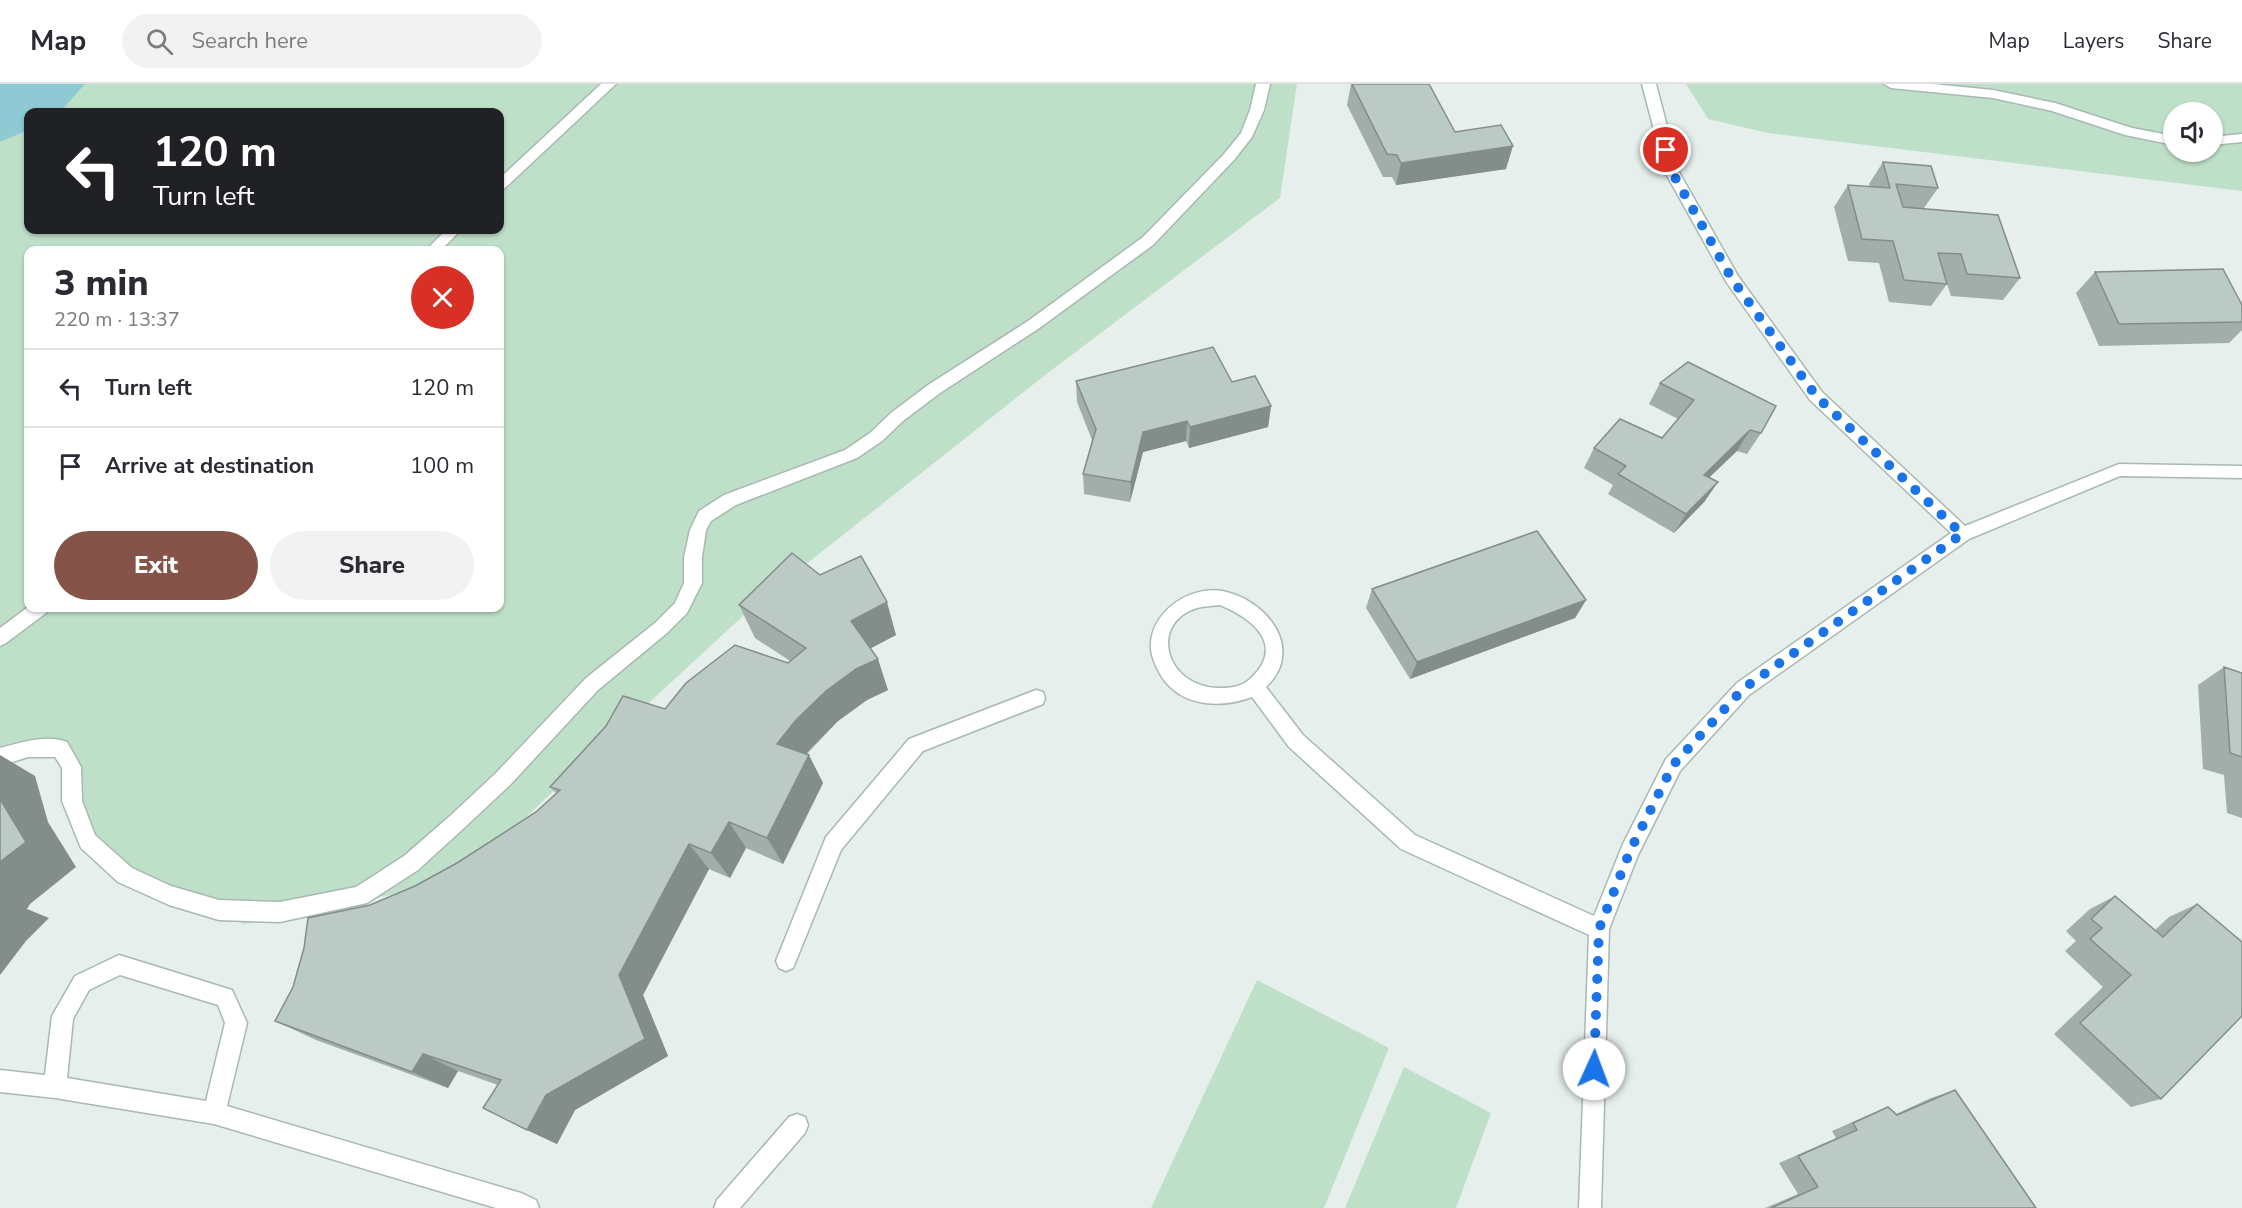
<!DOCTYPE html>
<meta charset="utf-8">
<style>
body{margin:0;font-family:"Nunito Sans",sans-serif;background:#f2f2f3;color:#2b2b33;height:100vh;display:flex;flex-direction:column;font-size:22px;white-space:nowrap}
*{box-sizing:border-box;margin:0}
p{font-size:20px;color:#7c7c81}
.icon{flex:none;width:33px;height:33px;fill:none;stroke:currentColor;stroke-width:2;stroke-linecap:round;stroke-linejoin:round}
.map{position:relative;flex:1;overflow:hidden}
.panel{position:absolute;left:24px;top:162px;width:480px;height:366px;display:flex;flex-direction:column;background:#fff;border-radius:12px;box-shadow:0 2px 4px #0004}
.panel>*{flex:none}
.hud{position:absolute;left:24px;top:24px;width:480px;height:126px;border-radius:12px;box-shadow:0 2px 4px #0004;background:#202124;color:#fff;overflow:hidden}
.fabs{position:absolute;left:2163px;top:18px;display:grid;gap:12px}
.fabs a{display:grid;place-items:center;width:60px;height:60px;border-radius:50%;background:#fff;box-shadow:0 2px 4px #0004;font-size:30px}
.pin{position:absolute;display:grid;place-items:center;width:51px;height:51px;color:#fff;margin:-26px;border:3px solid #fff;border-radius:50%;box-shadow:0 2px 6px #0007}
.me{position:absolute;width:66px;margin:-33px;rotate:2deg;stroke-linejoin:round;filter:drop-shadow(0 0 4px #0008)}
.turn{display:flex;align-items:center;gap:21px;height:126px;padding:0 30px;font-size:27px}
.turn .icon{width:78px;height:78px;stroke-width:2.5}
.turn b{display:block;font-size:42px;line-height:51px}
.round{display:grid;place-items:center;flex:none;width:63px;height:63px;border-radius:32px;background:#f2f2f3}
.headline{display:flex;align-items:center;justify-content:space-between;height:102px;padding:0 30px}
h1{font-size:36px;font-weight:800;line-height:45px}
.action{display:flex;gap:12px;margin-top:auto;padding:12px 30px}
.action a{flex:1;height:69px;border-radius:36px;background:#855347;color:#fff;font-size:24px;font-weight:800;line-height:69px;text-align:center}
.action a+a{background:#f2f2f3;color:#2b2b33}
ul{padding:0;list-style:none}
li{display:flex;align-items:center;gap:18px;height:78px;padding:0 30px;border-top:2px solid #e1e1e2}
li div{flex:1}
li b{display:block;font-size:22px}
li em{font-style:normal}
header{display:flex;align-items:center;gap:36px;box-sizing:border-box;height:84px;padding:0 30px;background:#fff;border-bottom:2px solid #e1e1e2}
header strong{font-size:28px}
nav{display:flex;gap:33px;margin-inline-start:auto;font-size:21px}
.search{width:420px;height:54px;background:#f2f2f3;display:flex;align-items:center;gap:15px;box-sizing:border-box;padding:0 21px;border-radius:33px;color:#7c7c81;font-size:22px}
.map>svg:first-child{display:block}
</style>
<header>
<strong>Map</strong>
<div class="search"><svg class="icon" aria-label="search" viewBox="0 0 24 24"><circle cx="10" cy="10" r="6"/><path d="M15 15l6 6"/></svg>Search here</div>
<nav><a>Map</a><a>Layers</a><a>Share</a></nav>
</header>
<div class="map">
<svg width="2242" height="1124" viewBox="0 0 2242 1124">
<rect width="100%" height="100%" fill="#e6efeb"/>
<path fill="#bfe0c8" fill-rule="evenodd" d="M0 0H1297L1280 114 1049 288 757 519 545 715 460 797 244 840 99 770 54 658 0 665ZM28 28H500V146H28ZM28 166H500V524H28Z
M1686 0H2242V107L1768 49 1708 35ZM2174 28H2212V68H2174Z
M1257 896 1389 964 1324 1124H1151Z
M1404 983 1491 1029 1456 1124H1345Z"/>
<path fill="#8ec9d4" d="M0 0H85L60 28H28V46L0 58Z"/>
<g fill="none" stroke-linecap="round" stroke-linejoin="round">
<g stroke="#a8b8b2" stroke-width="3">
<path id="minor" d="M601 0H616L505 104 500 106V94Z
M1256 0H1270L1264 26 1252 53 1234 76 1153 161 1038 245 940 309 903 337 882 357 857 374 736 421 711 437 706 446 702 473V499L687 529 667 549 598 606 510 701 464 744 418 786 367 819 280 838 219 836 169 821 118 798 81 764 62 717V684L55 673H28L0 682V664C20 659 46 650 67 658L81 683 82 717 95 751 132 784 171 802 219 816 280 818 356 803 404 772 450 732 496 689 586 594 655 539 675 519 684 499V473L690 446 699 427 724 411 845 366 870 349 891 329 928 301 1028 237 1143 153 1224 70 1241 49 1250 26Z
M1642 0H1656L1679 88 1738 192 1822 308 1965 442 2119 380 2242 382V394L2120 392 1969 455 1749 611 1680 687 1638 771 1609 845 1601 1124H1579L1589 851 1401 765 1289 663 1252 613C1217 626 1174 622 1157 584 1153 576 1150 567 1151 558 1154 526 1190 502 1222 507 1266 515 1306 565 1266 603L1303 651 1415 751 1594 832 1623 760 1666 675 1737 599 1951 449 1810 316 1727 199 1665 88ZM1220 521C1254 535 1286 562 1250 595 1241 603 1231 604 1220 604 1165 604 1148 539 1197 524 1205 522 1213 522 1220 521Z
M1884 0H1933L1993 6 2055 19 2132 44 2174 52V61L2125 51 2052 27 1993 14 1891 4Z
M2242 50V58L2212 61V53Z
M446 146H461L441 166H426Z
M28 523 49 524 46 529 6 559 0 562V544Z
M1036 606 1043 608 1045 614 1043 620 923 667 841 766 793 884 786 887 779 884 776 877 826 753 909 655Z
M119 871 232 906 247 939 227 1022 521 1109 536 1116 539 1124H496L214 1040 55 1014 0 1008V986L45 991 52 932 75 892ZM120 891 218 921 225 939 206 1017 67 994 73 935 89 906Z
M797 1030 805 1033 808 1041 805 1049 740 1124H714L717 1116 789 1033Z"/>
</g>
<use href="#minor" fill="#fff" fill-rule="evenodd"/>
</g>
<path fill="#a1aea9" d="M1351 0H1429L1455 48 1506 85 1396 101 1392 93H1383L1347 21Z
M1883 78 1938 104 1924 124 2020 194 2003 216 1951 212 1947 200 1931 222 1889 218 1879 179 1848 177 1834 123 1848 101 1870 103 1869 100Z
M2095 188 2242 221V246L2229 259 2099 262 2076 209Z
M1076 297 1232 298 1271 322 1268 343 1189 364 1186 357 1143 368 1130 418 1084 410 1083 390 1092 356 1077 318Z
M1660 299 1761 349 1747 370 1737 367 1709 393 1705 417 1674 449 1608 410 1613 401 1584 384 1594 364 1662 354 1678 335 1649 320Z
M1372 505 1586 516 1575 534 1410 595 1366 524Z
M739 521 896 551 870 564 888 606 867 616 838 637 807 670 823 699 783 780 746 764 730 794 709 785 643 911 668 972 575 1026 557 1060 527 1046 498 1001 458 987 448 1004 316 956 275 937 370 821 415 802 457 779 536 728 557 710 550 703 665 625 788 579 790 577 755 554Z
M2224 583 2242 589V734L2227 729 2224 691 2203 685 2198 601Z
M2115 812 2155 846 2169 833 2197 820 2161 1015 2131 1023 2054 950 2103 903 2065 867 2076 857 2066 847 2090 825Z
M1955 1006 2036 1124H1765L1798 1110 1779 1079 1836 1054 1832 1047 1866 1032 1888 1023 1896 1030 1931 1014Z"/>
<path fill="#838d89" d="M1513 62 1506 85 1396 101 1401 79Z
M1271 322 1268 343 1189 364 1190 343Z
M1187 337 1186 357 1143 368 1130 418 1131 398 1143 348Z
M1750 346 1737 367 1691 411 1704 391Z
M1718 398 1705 417 1674 449 1686 430Z
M1586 516 1575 534 1410 595 1417 578Z
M887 518 896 551 862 569 851 537Z
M878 575 888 606 867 616 838 637 810 665 792 688 777 660 796 636 826 607 856 585Z
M0 671 35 692 48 738 76 783 30 820 27 825 49 834 26 857 0 891Z
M809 671 823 699 783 780 767 754Z
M729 738 746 764 730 794 711 769Z
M689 760 709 785 643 911 668 972 575 1026 557 1060 527 1046 546 1011Z
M423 970 458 987 448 1004 412 988Z"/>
<path fill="#bbcac4" stroke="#838d89" stroke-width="1.5" d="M1352 0H1429L1455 48 1501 41 1513 62 1401 79 1397 71 1387 70Z
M1883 78 1931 82 1938 104 1896 100 1903 123 1998 131 2020 194 1967 190 1961 170 1938 169 1947 200 1904 196 1893 157 1862 155 1848 101 1890 104Z
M2223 185 2242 221V238L2119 240 2095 188Z
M1213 263 1232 298 1255 292 1271 322 1190 343 1187 337 1143 348 1131 398 1083 390 1096 345 1076 297Z
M1688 278 1776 322 1761 349 1750 346 1704 391 1718 398 1686 430 1618 390 1626 382 1594 364 1620 335 1662 354 1694 316 1660 299Z
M1537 447 1586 516 1417 578 1372 505Z
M792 469 820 491 861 472 887 518 851 537 878 575 856 585 826 607 796 636 777 660 809 671 767 754 729 738 711 769 689 760 619 891 645 955 546 1011 527 1046 483 1024 501 996 423 970 412 988 275 937 293 903 304 864 308 834 370 821 415 802 457 779 536 728 560 706 550 703 606 642 623 612 665 625 686 599 735 561 788 579 806 564 739 521Z
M2224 583 2242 589V673L2230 669Z
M0 715 26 758 0 778Z
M2115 812 2163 853 2197 820 2242 858V932L2161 1015 2080 939 2131 891 2090 855 2102 844 2091 835Z
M1955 1006 2036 1124H1771L1818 1103 1798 1072 1857 1046 1853 1039 1888 1023 1897 1031Z"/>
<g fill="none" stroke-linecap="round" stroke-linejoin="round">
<path stroke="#1a73e8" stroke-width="10" stroke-dasharray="0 18" d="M1594 985 1599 845 1630 767 1673 681 1743 605 1962 450 1816 312 1732 195 1672 88 1666 66"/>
</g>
</svg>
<div class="fabs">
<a><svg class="icon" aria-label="sound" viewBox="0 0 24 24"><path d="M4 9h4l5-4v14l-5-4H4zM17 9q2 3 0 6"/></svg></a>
</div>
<div class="pin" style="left:1666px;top:66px;background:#d93025"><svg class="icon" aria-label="arrive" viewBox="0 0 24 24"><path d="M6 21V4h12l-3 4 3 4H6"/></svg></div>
<svg class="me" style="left:1594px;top:985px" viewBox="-20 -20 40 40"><circle r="19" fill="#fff"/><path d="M0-13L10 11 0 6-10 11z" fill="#1a73e8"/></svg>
<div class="hud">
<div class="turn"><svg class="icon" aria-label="left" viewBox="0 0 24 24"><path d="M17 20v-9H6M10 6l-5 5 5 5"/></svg><div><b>120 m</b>Turn left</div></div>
</div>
<section class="panel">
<div class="headline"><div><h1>3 min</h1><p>220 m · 13:37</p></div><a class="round" style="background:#d93025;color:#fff"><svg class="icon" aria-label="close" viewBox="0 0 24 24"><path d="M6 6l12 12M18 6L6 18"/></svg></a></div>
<ul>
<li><svg class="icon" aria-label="left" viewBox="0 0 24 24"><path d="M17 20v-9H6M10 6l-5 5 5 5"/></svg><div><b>Turn left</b></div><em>120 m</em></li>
<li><svg class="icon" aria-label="arrive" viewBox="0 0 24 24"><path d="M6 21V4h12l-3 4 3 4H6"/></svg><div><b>Arrive at destination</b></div><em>100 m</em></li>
</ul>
<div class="action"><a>Exit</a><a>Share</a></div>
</section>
</div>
